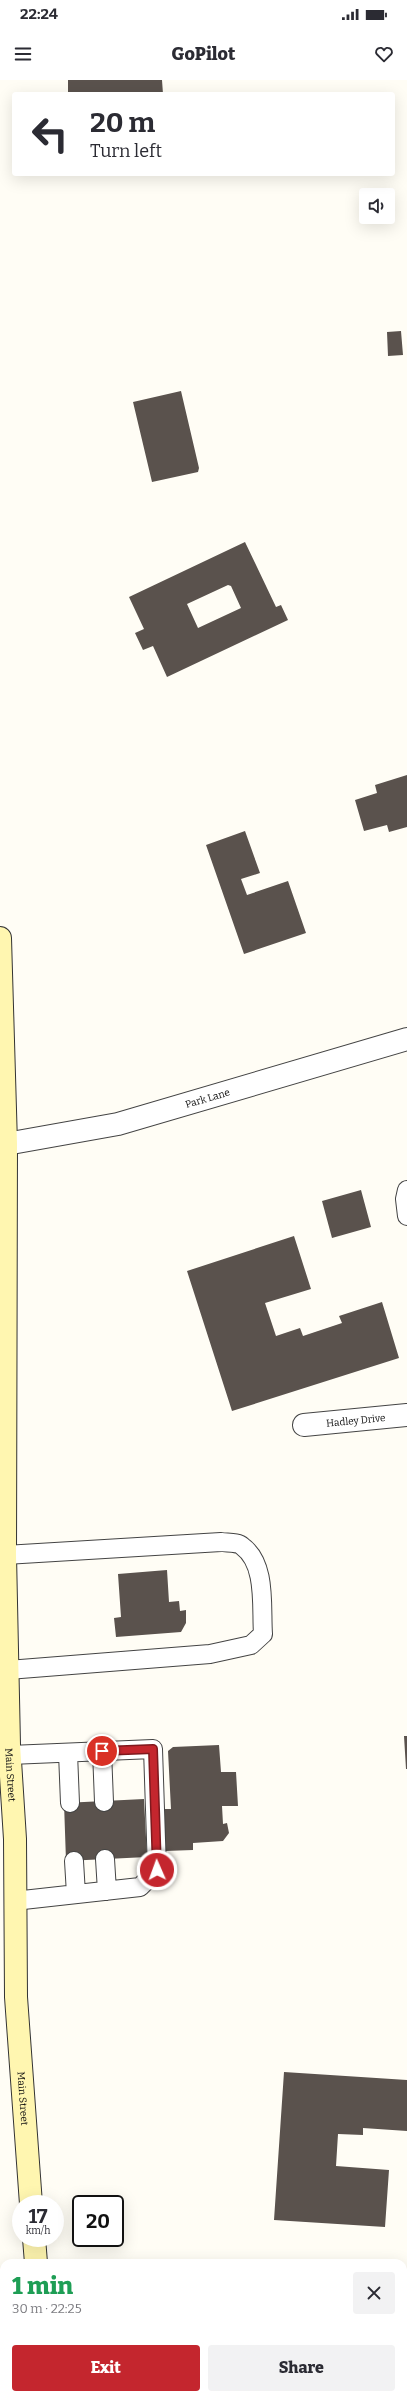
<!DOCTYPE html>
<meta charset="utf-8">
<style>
body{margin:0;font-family:Bitter,serif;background:#f2f2f3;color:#2b2b33;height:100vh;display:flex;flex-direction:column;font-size:15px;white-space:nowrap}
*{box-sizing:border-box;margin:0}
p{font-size:13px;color:#7c7c81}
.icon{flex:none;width:22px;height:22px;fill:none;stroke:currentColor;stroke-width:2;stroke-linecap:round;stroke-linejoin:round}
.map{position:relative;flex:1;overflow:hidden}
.side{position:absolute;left:0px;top:2179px;width:407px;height:140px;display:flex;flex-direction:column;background:#fff;border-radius:12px 12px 0 0;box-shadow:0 4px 16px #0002}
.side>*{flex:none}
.top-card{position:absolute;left:12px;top:12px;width:383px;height:84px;border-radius:4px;box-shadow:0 4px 16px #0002;background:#fff;color:#2b2b33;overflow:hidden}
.buttons{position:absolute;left:359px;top:108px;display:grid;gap:8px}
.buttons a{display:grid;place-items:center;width:36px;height:36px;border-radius:4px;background:#fff;box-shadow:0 4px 16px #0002;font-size:20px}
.speed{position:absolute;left:12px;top:2115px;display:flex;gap:8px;font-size:20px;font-weight:700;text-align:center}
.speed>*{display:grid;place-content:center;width:52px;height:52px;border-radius:50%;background:#fff;box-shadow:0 4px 16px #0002;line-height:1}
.speed small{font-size:10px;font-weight:400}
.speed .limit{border:2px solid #111;border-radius:6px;background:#fff;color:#111}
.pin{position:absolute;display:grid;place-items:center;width:34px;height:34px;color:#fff;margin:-17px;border:2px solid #fff;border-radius:50%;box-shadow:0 1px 4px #0007}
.me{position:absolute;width:44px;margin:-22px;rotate:358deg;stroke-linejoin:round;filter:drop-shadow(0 0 3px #0008)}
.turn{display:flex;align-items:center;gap:14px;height:84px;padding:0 12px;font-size:18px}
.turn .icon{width:52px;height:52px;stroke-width:2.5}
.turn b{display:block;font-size:28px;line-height:34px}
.round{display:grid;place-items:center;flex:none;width:42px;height:42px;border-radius:4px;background:#f2f2f3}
.overview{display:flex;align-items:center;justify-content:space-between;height:68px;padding:0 12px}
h1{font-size:24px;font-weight:800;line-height:30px;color:#1e9e55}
.cta{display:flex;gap:8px;margin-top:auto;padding:8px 12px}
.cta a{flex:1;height:46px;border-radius:4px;background:#c4262e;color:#fff;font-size:16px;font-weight:800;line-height:46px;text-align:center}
.cta a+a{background:#f2f2f3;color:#2b2b33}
.status{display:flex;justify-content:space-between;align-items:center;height:28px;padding:0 20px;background:#fff;direction:ltr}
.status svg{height:11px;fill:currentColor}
header{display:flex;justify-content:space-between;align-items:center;height:52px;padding:0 12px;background:#fff;font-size:18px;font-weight:800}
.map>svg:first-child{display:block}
</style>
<div class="status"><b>22:24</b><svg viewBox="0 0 49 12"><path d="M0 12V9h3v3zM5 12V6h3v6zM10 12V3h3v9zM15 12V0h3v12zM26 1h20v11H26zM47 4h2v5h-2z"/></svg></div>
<header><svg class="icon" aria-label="menu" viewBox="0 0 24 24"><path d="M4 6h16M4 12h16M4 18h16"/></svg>GoPilot<svg class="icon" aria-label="heart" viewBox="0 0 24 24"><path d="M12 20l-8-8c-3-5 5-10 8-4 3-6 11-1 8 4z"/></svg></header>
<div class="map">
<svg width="407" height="2319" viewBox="0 0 407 2319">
<rect width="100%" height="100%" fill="#fffdf5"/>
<path fill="#5a524d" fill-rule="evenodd" d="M68 0H162L163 14H68Z
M272 94H293V95L272 96Z
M401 251 403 275 388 276 387 252Z
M181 311 199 388 198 392 152 402 133 322Z
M245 462 276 527 281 525 288 540 167 597 153 566 143 570 135 553 144 549 129 517ZM228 505 231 506 241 528 198 548 187 524Z
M407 695V747L389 752 387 745 364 751 355 720 377 713 375 705Z
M245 751 260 793 241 799 247 815 288 801 306 853 244 874 206 765Z
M361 1110 371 1147 332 1158 322 1121Z
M294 1156 311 1209 265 1223 276 1256 300 1248 303 1256 342 1243 339 1236 382 1222 399 1278 232 1331 187 1191Z
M167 1490 169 1522 179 1521 180 1531 186 1530V1543L181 1552 116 1557 114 1538 121 1537 118 1494Z
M404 1656H407V1689H406Z
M219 1665 221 1692H236L238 1726H222L223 1744 227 1743 229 1753 223 1761 193 1763V1770L165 1771 162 1729H171L168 1671 173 1667Z
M144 1719 147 1777 66 1781 64 1723Z
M284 1992 407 2000V2051L363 2048V2055L338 2054 336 2086 389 2090 385 2147 274 2140Z
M407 2283V2319H281L280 2315H403V2284Z"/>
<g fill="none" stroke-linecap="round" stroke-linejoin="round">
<g stroke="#444" stroke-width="20">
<path id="service" d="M407 1110 405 1119 407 1136
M5 1475 221 1462C227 1463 238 1462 242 1466 267 1484 261 1527 263 1554L251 1565 210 1574 8 1590
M102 1671 104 1722
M68 1673 70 1723
M10 1675 153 1669 157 1790 140 1807 14 1821
M105 1779 107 1811
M74 1781 76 1814"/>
</g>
<g stroke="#444" stroke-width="24">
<g id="minor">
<path id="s1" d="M6 1064 118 1044 407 959"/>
<path id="s2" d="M304 1345 407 1335"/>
<path d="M0 2203H4"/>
</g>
</g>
<g stroke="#333" stroke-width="24">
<g id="secondary">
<path id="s3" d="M0 858 6 1064 5 1475 9 1665 15 1759 16 1917 31 2124"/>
<path d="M34 2158 36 2183"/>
<path d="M53 2315 54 2319"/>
</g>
</g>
<use href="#service" stroke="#fff" stroke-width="18"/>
<use href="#minor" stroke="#fff" stroke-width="22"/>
<use href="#secondary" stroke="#fff6b0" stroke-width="22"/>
</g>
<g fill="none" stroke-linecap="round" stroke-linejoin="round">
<g stroke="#7f191e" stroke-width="10">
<path id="route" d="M102 1671 153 1669 157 1790"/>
</g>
<use href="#route" stroke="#c4262e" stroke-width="7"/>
</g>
<g text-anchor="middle" stroke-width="4" stroke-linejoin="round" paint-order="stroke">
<g font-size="10" fill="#111" stroke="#fff">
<text dy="4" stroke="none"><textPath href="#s1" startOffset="207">Park Lane</textPath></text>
<text dy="4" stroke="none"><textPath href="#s2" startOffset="52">Hadley Drive</textPath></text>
<text dy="4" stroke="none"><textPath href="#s3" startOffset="837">Main Street</textPath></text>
<text dy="4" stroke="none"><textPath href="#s3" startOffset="1161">Main Street</textPath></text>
</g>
</g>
</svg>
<div class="buttons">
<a><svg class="icon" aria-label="sound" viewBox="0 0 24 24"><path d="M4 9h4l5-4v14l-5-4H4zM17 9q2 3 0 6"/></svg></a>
</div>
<div class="speed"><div>17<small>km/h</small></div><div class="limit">20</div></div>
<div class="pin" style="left:102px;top:1671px;background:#d93025"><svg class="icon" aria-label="arrive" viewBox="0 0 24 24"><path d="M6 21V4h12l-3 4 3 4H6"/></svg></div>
<svg class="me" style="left:157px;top:1790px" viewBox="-20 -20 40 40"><circle r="17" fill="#c4262e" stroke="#fff" stroke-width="3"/><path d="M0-11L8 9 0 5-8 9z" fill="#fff"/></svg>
<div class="top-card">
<div class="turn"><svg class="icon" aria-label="left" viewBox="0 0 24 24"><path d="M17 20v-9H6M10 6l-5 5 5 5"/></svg><div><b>20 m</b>Turn left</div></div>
</div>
<section class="side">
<div class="overview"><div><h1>1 min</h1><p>30 m · 22:25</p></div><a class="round"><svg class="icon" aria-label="close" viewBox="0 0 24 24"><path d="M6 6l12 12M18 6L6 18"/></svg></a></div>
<div class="cta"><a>Exit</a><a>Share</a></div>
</section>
</div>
